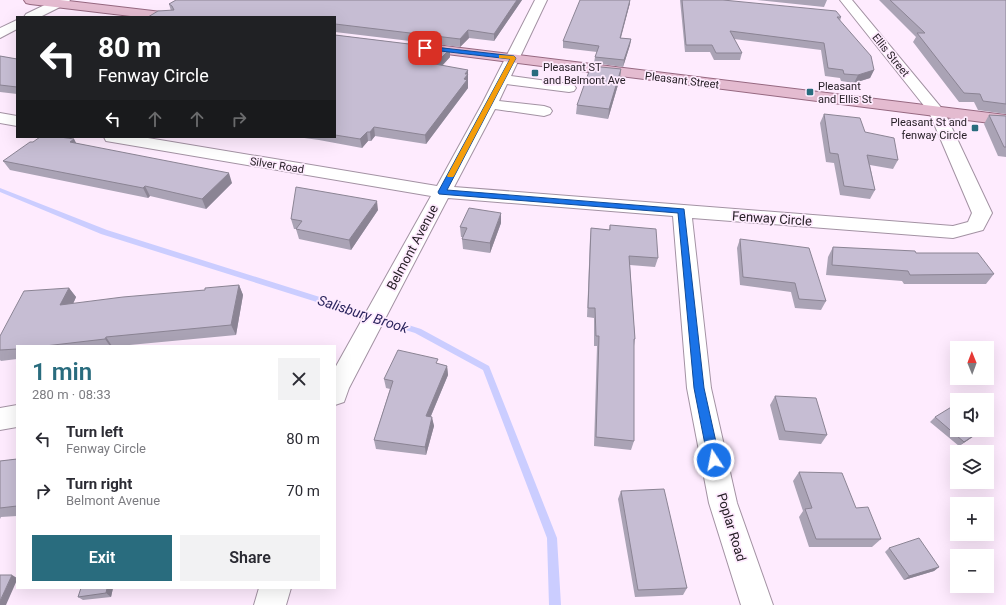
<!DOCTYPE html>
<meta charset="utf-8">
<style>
body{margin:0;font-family:Roboto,sans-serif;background:#f2f2f3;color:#2b2b33;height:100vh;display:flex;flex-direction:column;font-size:15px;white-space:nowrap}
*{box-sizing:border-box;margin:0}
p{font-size:13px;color:#7c7c81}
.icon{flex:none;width:22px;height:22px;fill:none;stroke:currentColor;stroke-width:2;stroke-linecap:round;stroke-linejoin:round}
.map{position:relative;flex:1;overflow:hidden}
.panel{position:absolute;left:16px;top:345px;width:320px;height:244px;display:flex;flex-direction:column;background:#fff;border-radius:0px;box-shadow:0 4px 16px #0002}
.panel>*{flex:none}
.banner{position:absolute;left:16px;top:16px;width:320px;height:122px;border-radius:0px;box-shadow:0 4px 16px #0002;background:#202124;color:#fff;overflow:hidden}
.needle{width:26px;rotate:359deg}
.fabs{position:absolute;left:950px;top:341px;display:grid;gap:8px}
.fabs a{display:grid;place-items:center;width:44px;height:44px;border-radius:0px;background:#fff;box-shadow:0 4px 16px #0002;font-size:20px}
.pin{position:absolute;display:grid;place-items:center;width:34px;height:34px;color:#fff;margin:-17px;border-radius:8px;box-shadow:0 2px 6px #0006}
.me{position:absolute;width:44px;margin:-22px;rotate:349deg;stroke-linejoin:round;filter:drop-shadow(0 0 3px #0008)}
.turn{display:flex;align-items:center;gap:14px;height:84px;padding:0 16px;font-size:18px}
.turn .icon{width:52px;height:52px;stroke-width:2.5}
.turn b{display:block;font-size:28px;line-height:34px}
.lanes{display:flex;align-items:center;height:38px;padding:0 16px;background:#0003;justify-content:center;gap:20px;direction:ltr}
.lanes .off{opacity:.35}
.round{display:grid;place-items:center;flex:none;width:42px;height:42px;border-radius:0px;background:#f2f2f3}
.summary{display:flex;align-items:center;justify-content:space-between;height:68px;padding:0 16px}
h1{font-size:24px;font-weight:600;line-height:30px;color:#296c7e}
.primary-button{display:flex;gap:8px;margin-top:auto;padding:8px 16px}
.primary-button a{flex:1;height:46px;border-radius:0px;background:#296c7e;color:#fff;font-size:16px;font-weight:600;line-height:46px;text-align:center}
.primary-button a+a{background:#f2f2f3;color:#2b2b33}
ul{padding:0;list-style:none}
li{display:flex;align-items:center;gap:12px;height:52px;padding:0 16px}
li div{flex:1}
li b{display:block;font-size:15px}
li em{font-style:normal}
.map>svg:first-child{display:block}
</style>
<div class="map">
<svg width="1006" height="605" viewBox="0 0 1006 605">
<rect width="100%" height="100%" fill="#feebfe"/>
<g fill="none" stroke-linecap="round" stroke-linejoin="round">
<path fill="#cbcdff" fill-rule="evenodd" d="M0 188 107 230 421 329 489 366 557 538 561 605H549L547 538 483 370 415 333 101 234 0 192Z"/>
<g stroke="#a392a3" stroke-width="2">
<path id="minor" d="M55 0H70L68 3 40 17H24L26 14Z
M535 0H547L511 76 569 84 574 85 576 88 574 91 569 92 507 84 499 101 544 106 550 108 552 111 550 114 544 116 495 109 454 187 953 226 968 222 972 213 929 112 840 0H852L944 111 992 213 983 230 953 238 692 218 711 388 737 503 773 605H741L709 503 687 388 673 216 448 198 349 388 344 402 335 405V368L431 196 112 142 106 141 104 137H142L437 186 482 104Z
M17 20V29L0 38V28Z
M0 113 17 116V126L0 123Z
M17 405V427L0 430V408Z
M259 588H291L286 605H254Z"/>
</g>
<g stroke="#966880" stroke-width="2">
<path id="major" d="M24 0H60L170 13 174 14 176 17H139L30 4 26 3Z
M420 43 1006 115V125L415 50 413 47 415 44Z"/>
</g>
<use href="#minor" fill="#fff" fill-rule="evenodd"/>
<use href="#major" fill="#e4bbd0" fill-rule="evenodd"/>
</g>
<path fill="#aaa3b5" d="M176 0H522L494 41 469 38 460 47 335 32V17L171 11 169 4Z
M680 0H723L841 17 840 21 874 70 870 78 854 83 841 81 840 78 825 76 821 50 734 39 742 53 740 60H714L710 52H685Z
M757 0H827L824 7Z
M879 0H1006V114L978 110 974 102H959L913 42 916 37Z
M630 3 620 38 631 39 630 45 623 67 594 63 595 57 597 52 563 48V41Z
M335 35 450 49V57L442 66 468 70V88L426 144 375 136 371 141H368L362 148 319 140 297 137H335Z
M0 56 17 59V94L0 92Z
M621 69 620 78 608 119 576 114 577 105Z
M824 114 865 132 898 160 893 169 870 165 875 190 870 199 840 195 834 163 826 162 820 123Z
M989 115 1006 116V157L998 156 984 124Z
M74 139 76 143 232 183 206 209 150 196 148 198 10 170 3 161 33 142Z
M378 210 351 250 299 239 296 229H294L291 219Z
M501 223 490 253 463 249 462 239 463 237H461L460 227Z
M610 225 658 258 655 267 630 265 635 339 634 346V441L631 450 594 446 597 346H594V318L587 317 590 238 591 228 609 230Z
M740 239 826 301 821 310 795 308 791 292 740 285 737 248Z
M833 247 916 253 994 274 986 284H904L902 281 826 275 828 257Z
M239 285 243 295 236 335 119 346H17V359L1 361 0 360V336L69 288 76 297 73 304 205 290Z
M439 364 447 366 448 375 431 416 434 426 426 455 376 449 374 440 390 389 386 388 384 379Z
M775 396 827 435 821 444 779 440 770 405Z
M935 417 977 434 959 446 930 422Z
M17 459V516L1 517 0 519V461Z
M799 472 881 539 872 547H809L799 517 803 511 793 481Z
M621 491 687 588 683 595 635 597 618 499Z
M889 548 939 567 934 571 904 580 885 552Z
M113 588 111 597 83 600 78 597Z"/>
<path fill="#8b8494" d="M517 0H522L494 41V34Z
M630 0V3L619 45 620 38Z
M468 30 469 38 460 47V39Z
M631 39 630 45 623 67 624 60Z
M450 49V57L435 73V64Z
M621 69 620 78 608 119 609 109Z
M468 70V88L426 144 425 135Z
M874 70 870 78 854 83 858 75Z
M374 127 375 136 371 141 370 132Z
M367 132 368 141 362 148 360 139Z
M74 139 79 149 70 142Z
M229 173 232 183 206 209 202 199Z
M145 186 150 196 148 198 143 188Z
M377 201 378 210 351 250 349 240Z
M501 213V223L490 253V243Z
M239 285 243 295 236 335 231 325Z
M69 288 76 297 68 315 60 305Z
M106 337 112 346H110L105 339Z
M447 366 448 375 427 425 426 416Z
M432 417 434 426 426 455 425 447Z
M982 430 977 434 959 446 964 442Z
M939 567 934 571 904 580 909 576Z
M12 575 17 578V580L6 605H0V601Z
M107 588H113L111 597 106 593Z"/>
<path fill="#c6bdd3" stroke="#8b8494" d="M176 0H517L494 34 468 30 460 39 335 24V17H148L158 11 174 10 172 6 169 4Z
M580 0H630L620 38 631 39 624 60 595 57 599 46 563 41Z
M682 0H723L836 11 841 17H837L871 56 874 70 858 75 844 74 843 70 828 68 824 43 730 31 742 53H716L712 45H686Z
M890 0H1006V104L983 101 980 94 964 93 917 33H925Z
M335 35 450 49 435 64 468 70 465 74H468L464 79 467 80 425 135 374 127 370 132H367L360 139 335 135Z
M0 56 17 59V87L0 85Z
M591 66 621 69 609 109 577 105Z
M824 114 860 118 865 132 894 138 898 160 867 155 875 190 844 186 838 154 830 153Z
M989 115 1006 116V147H1004Z
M40 137H60L74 139 70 142 229 173 202 199 145 186 143 188 3 161 30 142H33Z
M296 187 377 201 349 240 296 229 302 221 291 219Z
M469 208 501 213 490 243 462 239 467 228 460 227Z
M610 225 656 229 658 258 629 256 635 339H634V441L596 437 599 336H596L595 308H588L591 228 610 230Z
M740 239 809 248 826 301 799 299 795 283 743 277Z
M833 247 915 251 916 253H978L994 274 910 275 908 271 832 265Z
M239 285 231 325 106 337 105 339 45 346H17V349L0 350V336L24 291 69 288 60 305 123 297 205 290V288Z
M398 350 438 359 436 363 447 366 426 416 432 417 425 447 374 440 393 381 384 379Z
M775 396 816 398 827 435 785 431Z
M953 406 957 409V430H982L964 442 935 417Z
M17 459V506L0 508V461Z
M799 472 842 473 856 508 868 507 881 539H816L805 509 812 508Z
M664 489 687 588 638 590 621 491Z
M919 538 939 567 909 576 889 548Z
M0 575H12L0 601Z
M81 588H107L106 593 78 597Z"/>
<path fill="#1a73e8" stroke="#114b97" d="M425 46 514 56 516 58 447 190 684 209 704 388 720 460 718 464 714 465 710 464 708 460 694 388 678 213 439 194 438 192 510 59 423 49 422 48Z"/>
<path fill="#f59e0b" d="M499 55 514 56 516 58 454 176 453 177H448L447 176 510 59 499 58Z"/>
<g fill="#296c7e" stroke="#feebfe" stroke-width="1.5">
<rect x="531" y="69" width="8" height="8" rx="2"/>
<rect x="806" y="88" width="8" height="8" rx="2"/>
<rect x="971" y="124" width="8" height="8" rx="2"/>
</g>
<g text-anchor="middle" stroke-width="3.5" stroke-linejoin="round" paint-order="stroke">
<g font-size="11" fill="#282128" stroke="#feebfe">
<text transform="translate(891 55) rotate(51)" y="4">Ellis Street</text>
<text transform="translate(682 80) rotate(7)" y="4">Pleasant Street</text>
<text transform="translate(277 165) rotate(9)" y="4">Silver Road</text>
</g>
<g font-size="11" fill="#282128" stroke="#feebfe" text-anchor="start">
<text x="543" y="71">Pleasant ST<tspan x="543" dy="13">and Belmont Ave</tspan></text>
<text x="818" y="90">Pleasant<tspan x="818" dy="13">and Ellis St</tspan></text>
<text x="967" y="126" text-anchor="end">Pleasant St and<tspan x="967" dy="13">fenway Circle</tspan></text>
</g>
<g font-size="13" fill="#282128" stroke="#feebfe">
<text transform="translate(772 218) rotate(4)" y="5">Fenway Circle</text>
<text transform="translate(412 247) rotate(-62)" y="5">Belmont Avenue</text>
<text transform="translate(732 527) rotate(73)" y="5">Poplar Road</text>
</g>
<g font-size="14" font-style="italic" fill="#2a245d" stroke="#feebfe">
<text transform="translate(363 314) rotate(18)" y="5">Salisbury Brook</text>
</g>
</g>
</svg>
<div class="fabs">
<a><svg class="needle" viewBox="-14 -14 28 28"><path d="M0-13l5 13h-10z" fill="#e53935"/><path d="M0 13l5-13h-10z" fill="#7c7c81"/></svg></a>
<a><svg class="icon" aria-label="sound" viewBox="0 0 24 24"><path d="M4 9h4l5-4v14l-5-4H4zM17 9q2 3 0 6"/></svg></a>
<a><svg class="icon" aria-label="layers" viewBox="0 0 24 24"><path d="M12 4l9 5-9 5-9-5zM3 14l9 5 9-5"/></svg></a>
<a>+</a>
<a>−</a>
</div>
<div class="pin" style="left:425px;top:48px;background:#d93025"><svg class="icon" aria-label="arrive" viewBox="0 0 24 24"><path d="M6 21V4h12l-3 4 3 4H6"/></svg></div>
<svg class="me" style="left:714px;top:460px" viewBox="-20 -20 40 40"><circle r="17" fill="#1a73e8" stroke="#fff" stroke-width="3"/><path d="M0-11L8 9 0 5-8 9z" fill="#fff"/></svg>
<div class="banner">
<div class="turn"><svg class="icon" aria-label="left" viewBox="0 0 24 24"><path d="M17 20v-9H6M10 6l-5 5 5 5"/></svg><div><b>80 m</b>Fenway Circle</div></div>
<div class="lanes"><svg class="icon" aria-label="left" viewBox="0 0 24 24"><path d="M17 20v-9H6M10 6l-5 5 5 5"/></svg><svg class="icon off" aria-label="ahead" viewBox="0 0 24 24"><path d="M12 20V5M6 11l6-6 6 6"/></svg><svg class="icon off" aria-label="ahead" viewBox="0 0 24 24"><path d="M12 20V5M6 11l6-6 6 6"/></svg><svg class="icon off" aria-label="right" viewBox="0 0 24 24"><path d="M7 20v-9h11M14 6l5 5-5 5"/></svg></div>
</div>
<section class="panel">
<div class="summary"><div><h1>1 min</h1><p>280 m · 08:33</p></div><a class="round"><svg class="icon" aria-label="close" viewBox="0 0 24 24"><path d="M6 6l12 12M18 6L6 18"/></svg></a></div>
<ul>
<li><svg class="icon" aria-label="left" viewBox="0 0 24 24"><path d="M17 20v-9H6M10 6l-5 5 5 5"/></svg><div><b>Turn left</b><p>Fenway Circle</p></div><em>80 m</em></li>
<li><svg class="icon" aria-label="right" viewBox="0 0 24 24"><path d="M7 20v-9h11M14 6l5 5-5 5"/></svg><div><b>Turn right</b><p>Belmont Avenue</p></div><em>70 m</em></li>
</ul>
<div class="primary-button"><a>Exit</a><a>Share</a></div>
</section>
</div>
